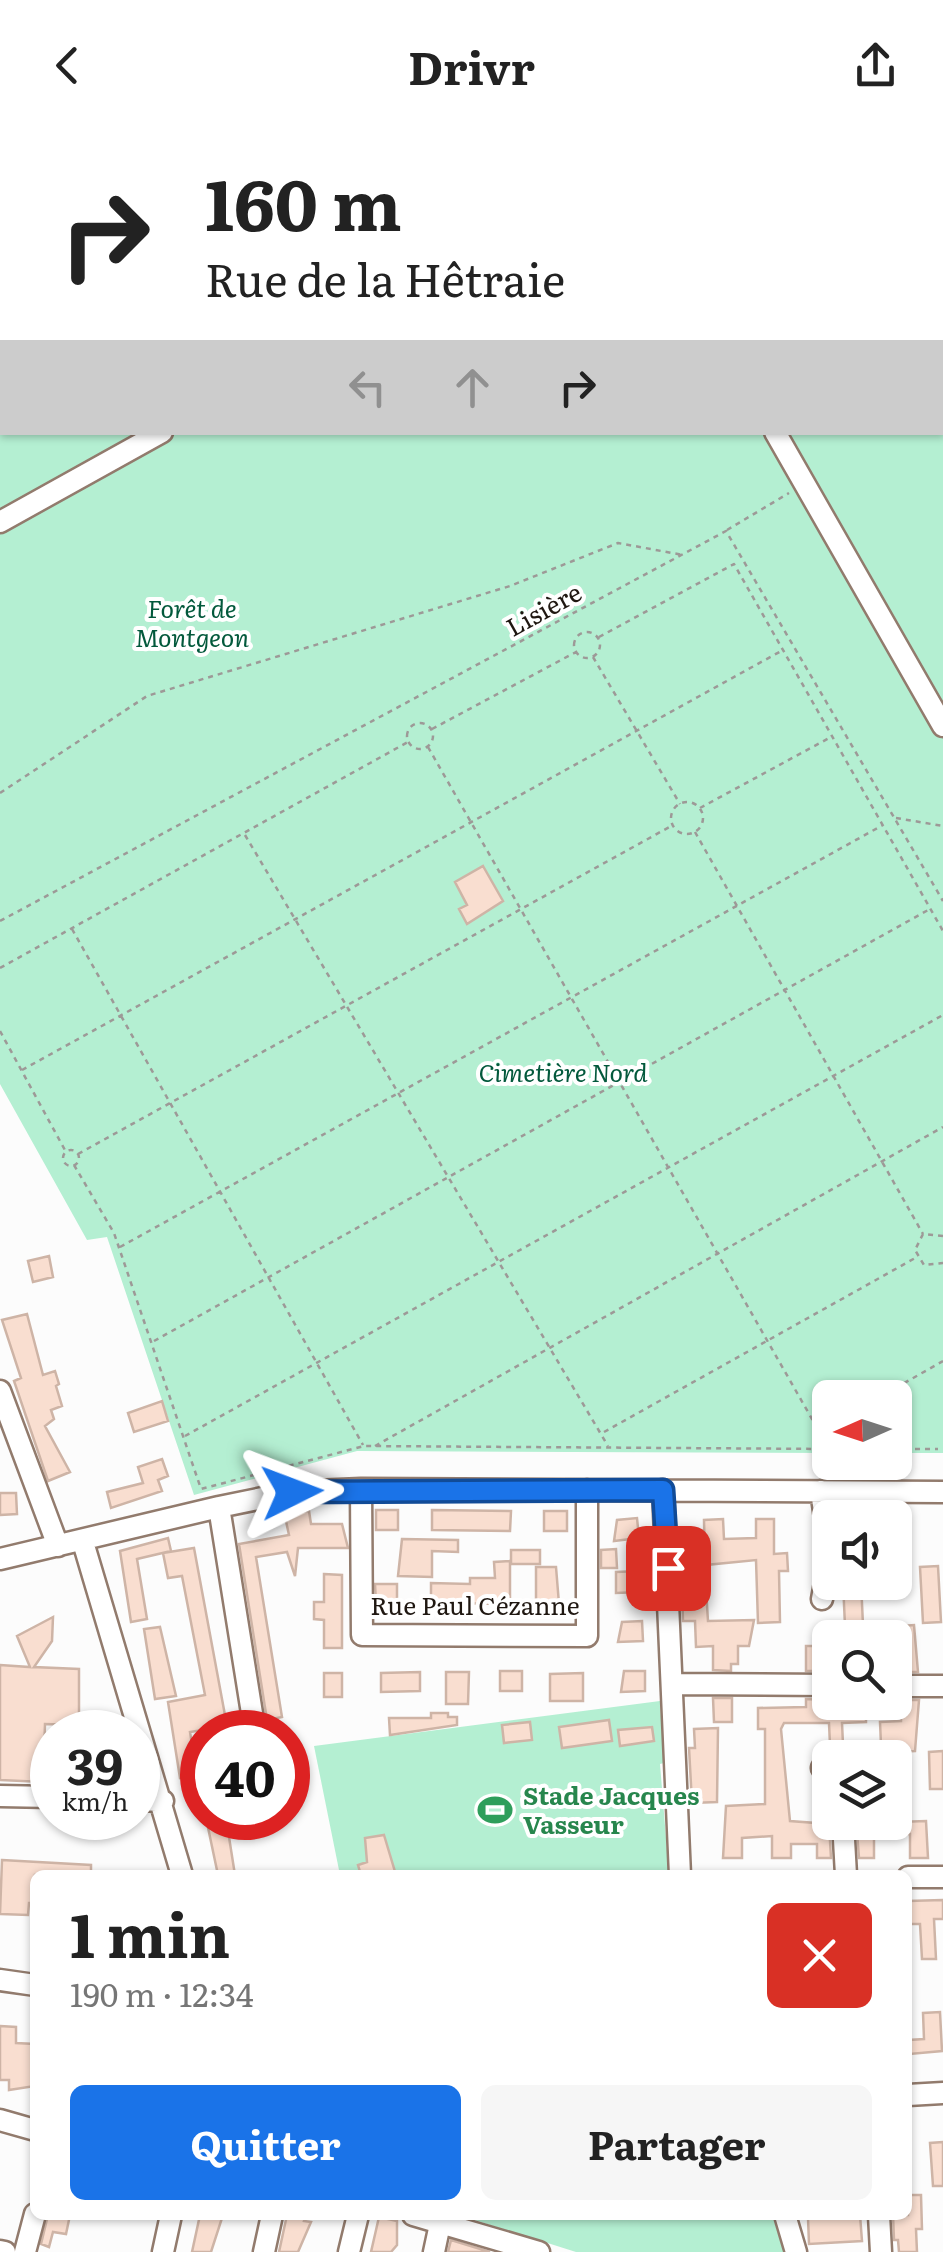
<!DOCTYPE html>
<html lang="fr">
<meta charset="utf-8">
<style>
body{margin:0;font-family:Literata,serif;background:#f6f6f6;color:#222;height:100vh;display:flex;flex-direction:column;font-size:38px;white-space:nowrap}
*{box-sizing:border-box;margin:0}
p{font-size:32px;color:#767676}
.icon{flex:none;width:55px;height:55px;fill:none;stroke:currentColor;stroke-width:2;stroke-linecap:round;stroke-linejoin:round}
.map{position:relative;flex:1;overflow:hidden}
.drawer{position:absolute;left:30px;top:1740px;width:882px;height:350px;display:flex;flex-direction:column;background:#fff;border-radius:15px;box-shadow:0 2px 8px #0004}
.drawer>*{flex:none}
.top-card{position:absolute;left:0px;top:0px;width:945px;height:305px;box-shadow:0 2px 8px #0004;background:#fff;color:#222;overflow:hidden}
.needle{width:65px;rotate:267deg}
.fabs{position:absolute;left:812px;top:1250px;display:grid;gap:20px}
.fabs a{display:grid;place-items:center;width:100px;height:100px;border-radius:15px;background:#fff;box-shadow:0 2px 8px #0004;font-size:50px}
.speed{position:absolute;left:30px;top:1580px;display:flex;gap:20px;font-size:50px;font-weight:700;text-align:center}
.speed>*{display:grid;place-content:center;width:130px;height:130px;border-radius:50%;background:#fff;box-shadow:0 2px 8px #0004;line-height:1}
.speed small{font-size:25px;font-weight:400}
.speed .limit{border:15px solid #d22;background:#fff;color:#111}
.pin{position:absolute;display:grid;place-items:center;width:85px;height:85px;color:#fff;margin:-42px;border-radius:20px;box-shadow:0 5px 15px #0006}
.me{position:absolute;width:110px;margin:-55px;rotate:87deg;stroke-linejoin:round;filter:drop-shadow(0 0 8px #0008)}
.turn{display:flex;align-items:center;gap:35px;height:210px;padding:0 40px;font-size:45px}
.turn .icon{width:130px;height:130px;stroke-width:2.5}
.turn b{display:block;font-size:70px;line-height:85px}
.lanes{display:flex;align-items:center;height:95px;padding:0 40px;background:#0003;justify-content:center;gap:50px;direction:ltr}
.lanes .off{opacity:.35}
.round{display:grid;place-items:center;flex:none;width:105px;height:105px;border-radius:15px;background:#f6f6f6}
.overview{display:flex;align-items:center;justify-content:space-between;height:170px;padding:0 40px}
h1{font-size:60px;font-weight:700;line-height:75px}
.action{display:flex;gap:20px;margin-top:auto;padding:20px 40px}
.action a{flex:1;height:115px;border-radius:15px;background:#1a73e8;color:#fff;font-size:40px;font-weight:700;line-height:115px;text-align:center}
.action a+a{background:#f6f6f6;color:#222}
header{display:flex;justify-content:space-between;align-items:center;height:130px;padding:0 40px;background:#fff;font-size:45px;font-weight:700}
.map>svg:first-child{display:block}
</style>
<header><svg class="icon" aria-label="back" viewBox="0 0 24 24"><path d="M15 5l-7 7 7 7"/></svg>Drivr<svg class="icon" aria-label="share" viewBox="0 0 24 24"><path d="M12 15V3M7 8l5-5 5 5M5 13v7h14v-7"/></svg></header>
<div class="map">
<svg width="943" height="2122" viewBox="0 0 943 2122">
<rect width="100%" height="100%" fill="#fcfcfc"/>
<path fill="#b4efd2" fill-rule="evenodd" d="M0 0H943V1323H895V1268H830V1323L357 1321 194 1365 107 1107 87 1110 0 954ZM2 2H942V302H2Z
M660 1571 664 1633 660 1634 669 1745H340L314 1616Z
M459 2085H772L784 2122H576Z"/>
<path fill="#f9ded0" stroke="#ceb4a6" stroke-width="2.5" d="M483 736 503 771 467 794 459 779 467 775 455 752Z
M49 1126 53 1147 33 1152 28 1131Z
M27 1184 43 1245 55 1241 59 1254 56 1256 62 1276 51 1280 54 1289 45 1296 70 1342 48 1351 14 1251 21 1248 2 1190Z
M162 1271 168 1291 134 1302 128 1283Z
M162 1329 168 1346 158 1350 162 1361 111 1378 107 1362 143 1353 138 1337Z
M0 1363H16L17 1384 0 1385Z
M376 1380H398V1400H376Z
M432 1380 511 1381 510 1401 432 1400Z
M309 1381 311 1394H342L348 1418H298L295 1446 287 1422 256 1427 282 1587 267 1590 239 1414 289 1405 284 1382Z
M544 1381H567V1401H544Z
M637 1388 639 1408 614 1411 617 1390Z
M723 1389 724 1409 756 1408V1389H774V1424L787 1423 788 1441H779L780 1492 758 1493 756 1430 705 1435 704 1390Z
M895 1390H909V1436L895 1437Z
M168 1408 171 1421 137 1429 147 1489 131 1492 120 1421Z
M402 1409 458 1410V1422L432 1421V1447L398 1446Z
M194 1418 227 1596 190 1602 197 1645 180 1648 168 1572 205 1565 182 1446 168 1448 163 1423Z
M616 1419 617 1438H601V1420Z
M511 1420H540V1434H511Z
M681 1426H704L708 1491 754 1490 749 1516H738V1534H731V1541L713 1540V1516L696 1517 695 1491H683Z
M510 1431V1474L431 1473V1453L470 1454V1448H495L494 1432Z
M938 1436 941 1492 923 1493 920 1437Z
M536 1437H556L559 1474H536Z
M640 1441 641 1462 616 1463V1442Z
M324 1444 342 1445V1518H324V1490L314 1489V1472H324Z
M843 1452H861L863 1495 845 1496Z
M375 1454H397V1473H376Z
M53 1487 52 1511 34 1537 79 1539V1595L45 1594 43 1652 0 1650V1535L30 1537 17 1506Z
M642 1491 643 1511 618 1512 622 1492Z
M914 1495 918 1542H901V1496Z
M160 1497 176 1566 155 1569 144 1499Z
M806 1516H824V1541H806Z
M500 1541H522V1561H500Z
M624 1541H645V1561L621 1562Z
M420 1542V1561L381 1562V1543Z
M446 1542H469L468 1574H446Z
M324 1543H342V1567H324Z
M583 1543V1571H550V1544Z
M713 1568H732V1592H714Z
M806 1569 866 1572V1592L842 1593 843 1614 830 1615 829 1593H784L781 1599 790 1691 829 1694 831 1728H817V1714H791V1728H772V1706L742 1708V1728H723L726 1676 765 1674V1599H758V1578L806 1577Z
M901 1570H919L915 1621 895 1622V1614L881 1615 880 1592 901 1591Z
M431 1583H448V1587H457V1595L390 1605 389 1588H431Z
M609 1590 612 1611 562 1618 559 1597Z
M530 1592 532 1610 504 1613 502 1595Z
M652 1597 654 1611 620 1616 618 1600Z
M718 1598 717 1672 692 1673 689 1618H695L694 1599Z
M943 1621V1659H930L929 1622Z
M206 1688H226L235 1745H218Z
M926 1691 928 1728H910V1704H899L898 1692Z
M857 1702 874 1703V1728H859Z
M384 1705 396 1745H361L358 1735 367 1732 365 1708Z
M2 1730 91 1735V1745H35V1773H29L28 1785 0 1784Z
M943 1770V1789H934L936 1829H922L920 1794H908V1771Z
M940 1882 942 1921 910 1924 909 1910 924 1909 923 1883Z
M0 1896 16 1897V1913L35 1914V1956L9 1960V1950H0Z
M943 2012V2056H933L930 2013Z
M908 2065H921L922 2099H916L917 2122H899L898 2110H894L893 2085H908Z
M48 2085H70L66 2104 53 2102 49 2117 41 2114Z
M200 2085 222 2088 211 2122H192Z
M287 2085H306L304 2091 311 2092 298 2122H279Z
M860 2085 862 2111 809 2114 808 2088Z
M379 2087 397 2091V2115L391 2122H371Z
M451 2110 490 2122H448Z"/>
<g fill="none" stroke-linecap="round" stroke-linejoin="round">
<g stroke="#927b6d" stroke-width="25">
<path id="minor" d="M604 0 605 2
M707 2 711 0
M775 302 943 596
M0 392 162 302
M0 1261 58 1416
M361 1359 362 1505 587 1506V1360
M663 1360 680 1745
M821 1361 830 1422
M219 1377 255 1602
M83 1412 182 1745
M0 1429 219 1377 292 1362 361 1359 943 1362
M822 1469 830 1426
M675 1554 830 1555
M895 1556H943
M822 1638 830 1651
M0 1666 52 1667
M138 1670 163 1671
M843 1692 846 1745
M908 1747H943
M0 1850 35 1855
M908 1965 943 1963
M0 1990 35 2000
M413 2085 539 2122
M785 2085 796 2122
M879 2085 881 2122
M0 2121 5 2122
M25 2122 35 2084
M163 2122 171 2085
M264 2122 272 2085
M349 2122 358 2085
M434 2122 440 2094"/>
</g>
<path stroke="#9d9997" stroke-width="2.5" stroke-dasharray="5 5" stroke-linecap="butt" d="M516 2 518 0
M727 400 789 363
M574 515a13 13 0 1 1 26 0a13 13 0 1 1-26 0Z
M599 507 734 434 943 801
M593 527 680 674
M407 606a13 13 0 1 1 26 0a13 13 0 1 1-26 0Z
M432 599 576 522
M428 617 828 1317
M0 663 147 566 510 456 618 413 683 425
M671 688a16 16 0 1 1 32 0a16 16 0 1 1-32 0Z
M700 678 831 607
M896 688 943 696
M695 702 923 1104
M245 705 608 1316
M0 791 726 401 943 771
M72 799 363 1315
M0 838 408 612
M0 901 66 1022
M22 940 783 520
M63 1028a8 8 0 1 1 16 0a8 8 0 1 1-16 0Z
M78 1024 673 695
M74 1035 114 1103 201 1359 364 1316 830 1319
M943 1106 923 1104 915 1120 924 1135 943 1133
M120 1117 883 695
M154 1211 930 779
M878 1268 943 1231
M820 1301 830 1295
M604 1302 917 1127
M185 1306 943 885
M375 1316 943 997
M895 1319H938"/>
<use href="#minor" stroke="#fff" stroke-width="20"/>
</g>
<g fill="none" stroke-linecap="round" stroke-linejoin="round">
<g stroke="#114b97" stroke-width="25">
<path id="route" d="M292 1362 663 1360 668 1438"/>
</g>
<use href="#route" stroke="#1a73e8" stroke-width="18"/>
</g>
<defs>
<g id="stadium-bare" transform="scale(2.7)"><path d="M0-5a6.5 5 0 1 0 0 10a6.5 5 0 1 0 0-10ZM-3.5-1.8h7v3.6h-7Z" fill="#2e9e5b" stroke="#fff" stroke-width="2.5" paint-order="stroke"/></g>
</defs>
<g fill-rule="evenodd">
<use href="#stadium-bare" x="495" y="1680"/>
</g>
<g text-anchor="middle" stroke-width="8" stroke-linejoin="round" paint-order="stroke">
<g font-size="25" font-style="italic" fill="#03593c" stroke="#fff">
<text x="192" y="488">Forêt de<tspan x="192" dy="29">Montgeon</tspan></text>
<text x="563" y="952">Cimetière Nord</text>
</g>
<g font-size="25" fill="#1f1711" stroke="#fff">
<text transform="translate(544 480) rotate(-29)" y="9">Lisière</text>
<text x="475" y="1485">Rue Paul Cézanne</text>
</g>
<g font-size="25" font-weight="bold" fill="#27864d" stroke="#fff" text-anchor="start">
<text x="523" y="1675">Stade Jacques<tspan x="523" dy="29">Vasseur</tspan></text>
</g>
</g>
</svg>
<div class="fabs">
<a><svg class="needle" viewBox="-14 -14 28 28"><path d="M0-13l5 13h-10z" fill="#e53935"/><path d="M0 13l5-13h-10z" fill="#767676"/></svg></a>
<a><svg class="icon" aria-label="sound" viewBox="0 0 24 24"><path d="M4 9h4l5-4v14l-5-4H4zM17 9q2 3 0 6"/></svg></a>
<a><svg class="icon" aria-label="search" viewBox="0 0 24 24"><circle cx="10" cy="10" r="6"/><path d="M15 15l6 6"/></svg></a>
<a><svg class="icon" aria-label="layers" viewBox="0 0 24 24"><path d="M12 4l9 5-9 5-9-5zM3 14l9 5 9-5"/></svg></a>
</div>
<div class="speed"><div>39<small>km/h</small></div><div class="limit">40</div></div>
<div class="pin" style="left:668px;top:1438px;background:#d93025"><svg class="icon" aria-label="arrive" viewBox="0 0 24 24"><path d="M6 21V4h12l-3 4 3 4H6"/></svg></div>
<svg class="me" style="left:292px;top:1362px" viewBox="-20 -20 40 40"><path d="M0-17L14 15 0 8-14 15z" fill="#1a73e8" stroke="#fff" stroke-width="4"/></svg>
<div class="top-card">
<div class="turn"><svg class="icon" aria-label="right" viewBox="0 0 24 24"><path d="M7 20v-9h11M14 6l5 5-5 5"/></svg><div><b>160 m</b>Rue de la Hêtraie</div></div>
<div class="lanes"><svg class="icon off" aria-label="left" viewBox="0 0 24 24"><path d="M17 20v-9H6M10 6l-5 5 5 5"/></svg><svg class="icon off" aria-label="ahead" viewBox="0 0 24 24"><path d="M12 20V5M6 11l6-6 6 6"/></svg><svg class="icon" aria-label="right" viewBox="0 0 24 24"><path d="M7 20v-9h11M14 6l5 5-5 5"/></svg></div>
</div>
<section class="drawer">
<div class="overview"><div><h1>1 min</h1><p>190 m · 12:34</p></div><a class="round" style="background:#d93025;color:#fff"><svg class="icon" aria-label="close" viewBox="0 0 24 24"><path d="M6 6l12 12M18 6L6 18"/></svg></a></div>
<div class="action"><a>Quitter</a><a>Partager</a></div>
</section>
</div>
